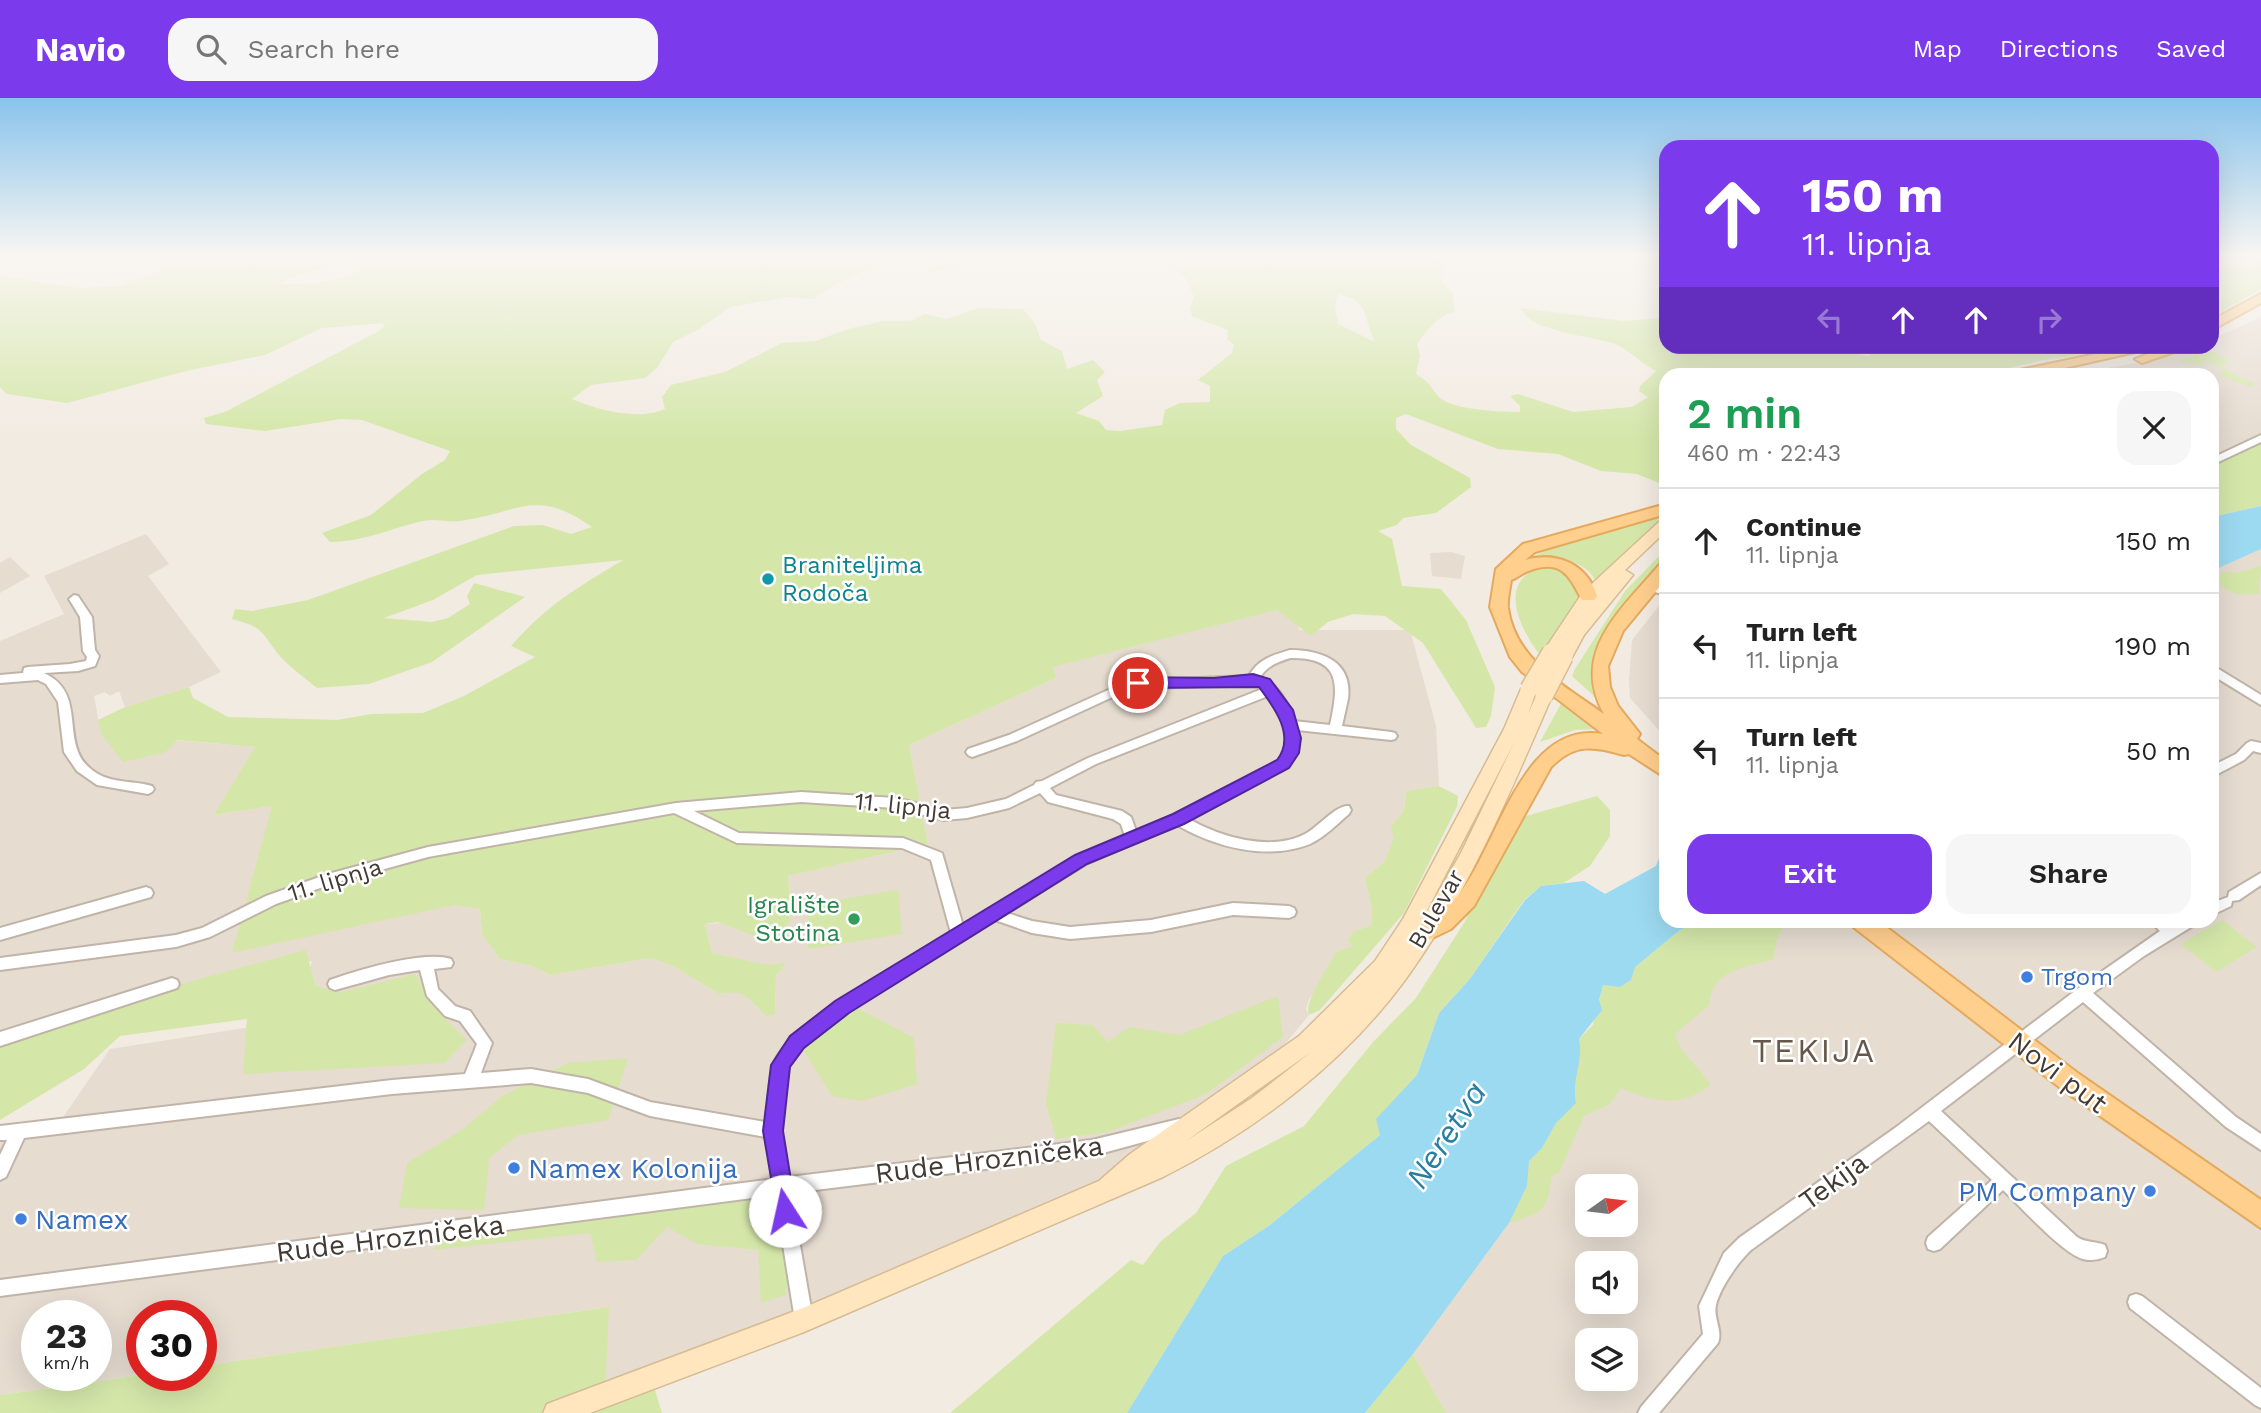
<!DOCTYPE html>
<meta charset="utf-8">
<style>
body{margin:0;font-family:"Work Sans",sans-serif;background:#f6f6f6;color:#222;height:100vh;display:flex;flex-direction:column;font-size:26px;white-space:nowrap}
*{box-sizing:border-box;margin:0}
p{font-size:23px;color:#767676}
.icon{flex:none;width:38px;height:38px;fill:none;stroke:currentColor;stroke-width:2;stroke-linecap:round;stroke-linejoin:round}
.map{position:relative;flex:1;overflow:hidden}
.sheet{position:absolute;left:1659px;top:270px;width:560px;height:560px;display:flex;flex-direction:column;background:#fff;border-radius:21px;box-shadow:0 7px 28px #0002}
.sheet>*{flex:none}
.hud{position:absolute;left:1659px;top:42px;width:560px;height:214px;border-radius:21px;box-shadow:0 7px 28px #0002;background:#7c3aed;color:#fff;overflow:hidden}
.needle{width:46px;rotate:76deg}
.fabs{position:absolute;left:1575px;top:1076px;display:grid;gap:14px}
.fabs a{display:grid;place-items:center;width:63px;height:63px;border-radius:14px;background:#fff;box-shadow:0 7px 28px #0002;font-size:35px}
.speed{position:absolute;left:21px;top:1202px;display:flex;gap:14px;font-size:35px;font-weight:700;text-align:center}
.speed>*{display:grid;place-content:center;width:91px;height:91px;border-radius:50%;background:#fff;box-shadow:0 7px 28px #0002;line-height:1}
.speed small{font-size:18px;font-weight:400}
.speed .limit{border:10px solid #d22;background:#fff;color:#111}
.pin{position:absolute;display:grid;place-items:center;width:60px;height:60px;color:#fff;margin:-30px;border:4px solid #fff;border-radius:50%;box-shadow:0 2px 7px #0007}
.me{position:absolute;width:77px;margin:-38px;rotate:350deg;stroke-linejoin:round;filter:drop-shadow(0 0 5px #0008)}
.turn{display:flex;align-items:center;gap:24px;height:147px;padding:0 28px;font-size:32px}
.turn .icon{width:91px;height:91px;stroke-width:2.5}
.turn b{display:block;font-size:49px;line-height:60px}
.lanes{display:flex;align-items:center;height:66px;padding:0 28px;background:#0003;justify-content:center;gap:35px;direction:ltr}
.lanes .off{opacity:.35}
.round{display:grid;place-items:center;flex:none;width:74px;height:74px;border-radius:21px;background:#f6f6f6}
.summary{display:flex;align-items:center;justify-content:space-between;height:119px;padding:0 28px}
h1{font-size:42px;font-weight:600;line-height:52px;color:#1e9e55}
.button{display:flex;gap:14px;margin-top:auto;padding:14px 28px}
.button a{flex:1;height:80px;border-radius:21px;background:#7c3aed;color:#fff;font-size:28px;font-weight:600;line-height:80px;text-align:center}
.button a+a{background:#f6f6f6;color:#222}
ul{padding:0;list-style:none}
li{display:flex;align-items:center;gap:21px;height:105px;padding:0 28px;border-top:2px solid #e0e0e0}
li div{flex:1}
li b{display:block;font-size:26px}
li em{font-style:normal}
header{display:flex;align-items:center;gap:42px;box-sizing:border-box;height:98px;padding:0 35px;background:#7c3aed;color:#fff}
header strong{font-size:33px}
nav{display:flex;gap:38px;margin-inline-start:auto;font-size:24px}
.search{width:490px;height:63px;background:#f6f6f6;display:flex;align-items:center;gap:18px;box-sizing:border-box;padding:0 24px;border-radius:21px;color:#767676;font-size:26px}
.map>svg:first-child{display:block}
</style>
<header>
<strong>Navio</strong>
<div class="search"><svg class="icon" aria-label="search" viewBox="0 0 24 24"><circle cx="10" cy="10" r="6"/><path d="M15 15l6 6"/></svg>Search here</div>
<nav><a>Map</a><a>Directions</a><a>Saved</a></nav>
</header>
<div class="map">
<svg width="2261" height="1315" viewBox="0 0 2261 1315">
<rect width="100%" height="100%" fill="#f2ebe2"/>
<path fill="#e6dcd0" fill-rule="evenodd" d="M2261 219V344L2212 363V276H2076L2139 264 2193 249 2212 248V241Z
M146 436 169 466 148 478 221 574 189 589 125 609 119 593 110 598 105 594 94 598 101 636 255 649 215 717 272 708 454 807 480 811 482 836 500 861 532 868 550 877 651 860 673 868 719 896 737 893 750 898 757 910 775 916 776 878 785 866 768 868 712 855 705 826 791 821 788 778 928 746 909 647 1056 580 1052 569 1284 510 1298 520 1299 532H1410L1436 628 1439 688 1406 693 1404 712 1390 730 1395 738 1385 763 1365 780 1372 813 1371 827 1353 834 1352 848 1309 901 1306 911 1309 917 1255 982 1107 1091 605 1297 608 1209 201 1268V1218H142V1277L0 1297V1035L57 1028 110 951 296 922 312 863 225 878 0 943V543L64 516 44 478ZM37 1218H96V1278H37Z
M2261 451V1315H1446L1413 1256 1509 1125 1529 1063 1542 1050 1556 1025 1582 955 1579 941 1593 927 1603 887 1620 889 1631 882 1635 869 1666 844 1699 822H2212V473ZM1587 1088H1626V1127H1587ZM1587 1166H1626V1204H1587ZM1587 1242H1626V1281H1587Z
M1451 454 1465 458 1461 481 1432 478 1430 455Z
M10 459 30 478 0 495V465Z
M1666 499V640L1630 600 1629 582 1632 542Z"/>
<path fill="#d4e7a9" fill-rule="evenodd" d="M246 159H361C334 169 305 171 280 186 334 187 341 180 389 159H956L971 167 930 174C909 150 890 162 867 172 847 180 832 188 814 201L787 199 730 209 699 231 673 244 657 270 645 280 591 287 572 301C597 312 639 323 665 311L662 299 671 287 725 274 782 245 816 243 848 231 884 223H910L925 216 947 221 979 210 1023 211 1035 226 1041 242 1062 253 1067 271 1093 262 1105 274 1097 282 1103 298 1076 315 1099 323 1106 332 1120 333 1162 327 1165 312 1180 305 1210 304V288L1198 282 1232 255 1234 247 1227 241 1228 232 1192 218 1190 210 1194 199 1186 180 1159 159H1429L1444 165 1440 180 1452 195 1455 213C1438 218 1427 231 1417 246L1420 258 1416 276C1432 286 1429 288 1439 299 1451 312 1503 314 1520 314V308L1510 298 1518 296 1573 314 1632 309 1648 299 1639 293 1640 288 1656 273C1641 266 1632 253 1615 246 1590 237 1533 235 1520 210L1623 223 1666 220V248H1809L1868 258 1883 248 2127 249 2044 262 1982 276H1666V385L1662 386 1637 376 1601 373 1558 356 1498 351 1406 316 1396 320V331L1411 347 1470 380 1471 389 1436 415 1403 420 1397 427 1378 433 1392 441 1402 488 1441 491 1466 522 1495 589 1491 618 1486 629 1476 630 1423 545 1385 518 1353 516 1328 524 1311 538 1277 512 1053 569 1056 580 909 647 928 746 788 778 791 821 773 845 718 824 705 826 712 855 768 867 786 865 776 878 775 916 767 918C746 901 750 891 719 896L673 868 651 860 550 877 532 868 500 861 482 836 480 811 454 807 232 855 272 708 214 717 255 649 177 642 166 654 123 664 101 636 98 622 125 609 189 589 193 600 228 619 337 622 371 616 423 615 464 598 535 559 511 548C548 506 577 490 623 462L477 477 433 502 384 520 432 524 448 520 470 506 467 498 474 485 525 499 432 564 369 586 317 590C305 580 289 569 279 557 260 533 265 530 232 521L235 511 252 513 308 502 514 428 543 427 571 436 592 429C535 389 519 415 460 423 448 425 436 420 423 423 388 431 367 443 330 444L322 435 371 417 422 376 445 362 450 353 362 322 341 321 265 333 206 326 204 320 225 314 377 234 385 228 383 225 322 230 265 257 186 273 67 305 7 296 0 289V178L78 190 121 188 177 167 201 170ZM1338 196C1371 203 1362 218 1375 244L1338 226 1335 208Z
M2212 159H2261V191L2212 219Z
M2212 253 2229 262 2223 268C2233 279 2245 280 2257 286L2250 289 2218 277 2224 271 2208 264 2201 268 2176 263Z
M2261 344V408L2212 419V363Z
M1666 417 1596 483C1583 461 1555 458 1532 459L1554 449Z
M1666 451V463L1604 541V607L1572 578 1575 571 1625 493Z
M1550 467 1570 474 1584 498 1540 557C1517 527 1495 477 1550 467Z
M2261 468 2259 496C2244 497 2228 498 2219 484L2222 474 2237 475Z
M1563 602 1601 631 1575 632 1540 644Z
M1439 688 1458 698 1457 709 1404 815 1320 912 1309 917C1303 904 1328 871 1335 855L1352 848 1348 842 1353 834 1371 827 1372 813 1365 780 1385 763 1394 739 1390 730 1404 712 1406 693Z
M1597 698 1610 712V738L1590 768 1564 785 1541 788 1524 802 1469 882 1439 915 1416 979 1380 1037 1270 1127 1223 1158 1127 1315H950L1131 1162 1143 1167 1160 1144 1196 1115 1226 1068 1304 1028 1374 943 1416 900 1464 825 1515 721Z
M898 792 902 836 808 851 807 807Z
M2222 822 2257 849 2216 874 2181 846Z
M1699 823H1786L1777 841 1773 862C1744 868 1712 873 1709 907L1675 936 1682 952 1711 986C1683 1011 1653 1004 1621 990L1610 1006 1584 1018 1560 1073 1551 1079C1549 1114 1540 1115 1509 1125L1527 1088 1529 1063 1542 1050 1556 1025 1576 1005C1571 982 1584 963 1579 941L1593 927 1603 887 1620 889 1631 882 1635 869 1680 832Z
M306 852 315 887 337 895 415 876 444 920 467 942 444 965 243 976 247 921 120 938 84 971 0 1022V944L192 883Z
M1278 898 1283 939 1206 996 1108 1034 1056 1041 1046 1006 1056 925 1092 927 1108 944 1129 929 1179 937Z
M855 909 914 940 917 986 862 1003 832 998 802 950Z
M628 960 608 1022 518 1037 489 1060 484 1112 399 1110 407 1065 462 1032 502 998 568 965Z
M760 1097C777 1130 792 1158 786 1197L761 1205 758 1152 697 1146 667 1129 636 1162 597 1164 590 1135 433 1152 443 1141Z
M609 1209 605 1296 651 1279 662 1315H0V1297L142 1277 201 1278V1268Z
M1413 1256 1446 1315H1365Z"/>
<path fill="#9cdaf1" d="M2261 408V451L2212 473V419Z
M1666 741V822L1699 823 1680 832 1635 869 1631 882 1620 889 1603 887 1599 902 1602 912 1579 941C1584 963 1571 982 1576 1005L1556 1025 1542 1050 1529 1063 1527 1088 1509 1125 1413 1256 1365 1315H1127L1223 1158 1270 1127 1380 1037 1376 1021 1417 977 1439 915 1469 882 1525 802 1541 788 1584 783 1605 796 1656 768Z"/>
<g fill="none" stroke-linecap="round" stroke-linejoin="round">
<g stroke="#c0b4a8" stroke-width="4">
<path id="street" d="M2261 337V344L2212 367V360Z
M1651 485 1666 489V497L1647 492 1646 489Z
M74 497 78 498 92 519 95 552 99 558 95 568 78 573 44 575C92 597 54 651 98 676 113 685 136 683 152 688L154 691 152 694 148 696 97 687 77 673 64 654 58 604 46 586 38 582 0 585V577L23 575 24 570 28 569 70 566 86 563 87 559 83 553 80 519 69 501Z
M1290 552C1321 552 1353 563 1348 601 1346 610 1344 619 1342 628L1391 634 1395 635 1397 638 1395 641 1391 642 1297 632C1301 647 1296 657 1287 669L1189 721C1220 739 1271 754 1305 736 1317 730 1337 706 1349 708L1351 712 1349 716C1337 726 1325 739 1310 746 1267 763 1215 749 1177 727L1086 766 1007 815 1032 823 1070 829 1151 822 1233 805 1289 808 1294 810 1296 814 1294 818 1289 820 1233 817 1151 834 1070 841 1032 835 995 822 847 914 802 949 788 969 781 1033 789 1079 1092 1042 1179 1021 1184 1023 1187 1028 1184 1033 1092 1058 791 1095 813 1222 810 1228 804 1231 798 1228 795 1222 775 1097 0 1198V1182L773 1081 766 1039 650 1018 588 995 531 985 392 996 24 1040 6 1079 0 1082V1057L7 1042H0V1028L392 982 465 976 477 946 460 923 445 918 427 898 420 872 389 877 335 892 330 890 328 886 330 882C358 872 424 852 451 861L453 865 451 869 434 871 438 891 455 908 470 913 492 945 481 975 531 971 588 981 650 1004 766 1024C769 1007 768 981 774 965 790 923 910 860 951 835L931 762 902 750 737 745 674 715 428 759 334 785 276 806 210 839 176 849 0 872V860L176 837 202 830 266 798 328 776 428 749 676 705 801 694 895 700 944 712 967 710 1006 701 1034 687 1036 684 1042 683 1088 660 1262 591 1260 588 1253 586 1130 591 1017 643 972 659 968 657 966 654 968 651 1009 637 1128 583 1249 578C1258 561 1273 557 1290 552ZM1290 560C1341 559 1339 586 1330 627L1294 623C1289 606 1277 584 1260 580 1266 568 1278 564 1290 560ZM1268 598C1282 617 1294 641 1279 663L1173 717 1136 733 1131 719 1122 713 1056 697 1050 690 1096 666ZM1040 695 1048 704 1113 721 1121 726 1125 738 1076 758 963 828 942 755 903 740 739 735 694 713 801 704 895 710 944 722 967 720 1009 710Z
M2212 567 2261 597V607L2212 577Z
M2251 643 2261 645V655L2253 653 2244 662 2212 679V668L2236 656 2247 645Z
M2261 775V787L2239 802 2232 803 2231 808 2212 817V805L2228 799 2229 794Z
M146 789 151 791 153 795 151 799 0 842V830Z
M2149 822H2166L2171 827 2178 822H2198L2196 826 2144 858 2093 895 2236 1019 2261 1036V1052L2226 1029 2083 904 1941 1013 2077 1139C2086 1145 2095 1143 2105 1147L2107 1153 2105 1159C2098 1162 2090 1163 2083 1161 2063 1156 2020 1108 2003 1092L1940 1151 1934 1153 1928 1151 1926 1145 1928 1139 1992 1082 1929 1023 1751 1152C1738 1164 1720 1190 1716 1207 1713 1220 1723 1232 1718 1245L1659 1315H1638L1641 1309 1703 1236 1699 1208 1724 1155 1739 1140 1895 1030 2084 886 2160 833Z
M172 880 177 882 179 886 177 890 0 948V934Z
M2136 1196 2142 1198 2261 1290V1310L2255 1307 2130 1210 2128 1204 2130 1198Z"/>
</g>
<g stroke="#d6bb93" stroke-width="3">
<path id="secondary" d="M1666 420V433L1625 472 1633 477 1584 537 1570 563H1558L1556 558H1545L1543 554 1583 494 1661 422Z
M1529 585 1537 591 1528 616 1538 594H1550L1552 598C1510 695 1468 796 1405 882 1344 965 1255 1033 1163 1079L804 1234 590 1315H543L547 1306 803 1210 1099 1083 1130 1056 1299 938 1375 863 1403 821 1504 631 1521 591ZM1514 645 1461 755 1421 824ZM1311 954 1252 1000 1186 1043Z"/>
</g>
<g stroke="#e5a95d" stroke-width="4">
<path id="primary" d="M2261 196V205L2212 232V222Z
M2133 248H2162L2038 276H2013L2020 272Z
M2168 248H2191L2142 265 2135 261Z
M1666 406V416L1535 454 1525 462C1557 453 1587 466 1597 498L1594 502H1582C1570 480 1563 461 1531 472 1523 474 1518 480 1511 482 1510 491 1507 501 1508 510 1515 562 1565 588 1604 616 1569 554 1622 511 1660 466L1666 465V481L1623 533 1608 568 1610 589 1618 608 1640 636 1637 641 1666 663V680L1629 656 1624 657C1593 648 1575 645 1551 669L1474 808 1451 831 1426 843 1418 840 1415 834C1420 823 1449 809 1459 796 1499 746 1522 622 1603 636L1522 574 1510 559 1490 509 1496 471 1523 446Z
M1850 822H1877L2079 976 2261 1102V1130L2063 992 1852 828Z"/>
</g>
<use href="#street" fill="#fff" fill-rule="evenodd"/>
<use href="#secondary" fill="#ffe6bf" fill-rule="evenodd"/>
<use href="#primary" fill="#ffcf8e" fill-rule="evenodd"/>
<g stroke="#d6bb93" stroke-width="20" stroke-linecap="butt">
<path id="secondary-bridge" d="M1529 591 1551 554
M1544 598 1564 559"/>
</g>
<use href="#secondary-bridge" stroke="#ffe6bf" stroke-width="17"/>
</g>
<linearGradient id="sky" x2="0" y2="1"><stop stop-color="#89c3ec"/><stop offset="0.46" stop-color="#f9f6f2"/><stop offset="1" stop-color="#f9f6f2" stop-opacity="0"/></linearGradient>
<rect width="2261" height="343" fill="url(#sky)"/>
<path fill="#7c3aed" stroke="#51269a" stroke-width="2" d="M1253 576 1270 581 1293 612 1301 640 1299 655 1289 670 1184 726 1087 766 849 915 804 950 790 969 783 1033 796 1113 793 1121 785 1124 778 1121 763 1033 771 967 790 938 835 903 1075 757 1173 716 1277 662C1296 638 1274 609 1259 589L1138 590 1130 585 1138 579 1214 580Z"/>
<circle fill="#0f9aa8" stroke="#fff" stroke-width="2.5" cx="768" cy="481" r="7"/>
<circle fill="#2e9e5b" stroke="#fff" stroke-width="2.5" cx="854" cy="821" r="7"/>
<g fill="#3f7fe0" stroke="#fff" stroke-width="2.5">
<circle cx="2027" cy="879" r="7"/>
<circle cx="514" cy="1070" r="7"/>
<circle cx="2150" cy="1093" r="7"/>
<circle cx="21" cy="1121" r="7"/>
</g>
<g text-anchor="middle" stroke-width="5" stroke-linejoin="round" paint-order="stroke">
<g font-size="24" fill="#0d838f" stroke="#fff" text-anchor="start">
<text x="782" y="475">Braniteljima<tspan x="782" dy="28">Rodoča</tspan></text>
</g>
<g font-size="24" fill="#433a33" stroke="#fff">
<text transform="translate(903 708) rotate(6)" y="8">11. lipnja</text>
<text transform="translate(335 782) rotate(-17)" y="8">11. lipnja</text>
<text transform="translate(1436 811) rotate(-60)" y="8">Bulevar</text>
</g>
<g font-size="24" fill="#27864d" stroke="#fff" text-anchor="end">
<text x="840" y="815">Igralište<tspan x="840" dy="28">Stotina</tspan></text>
</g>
<g font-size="24" fill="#366cbe" stroke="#fff" text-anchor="start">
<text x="2041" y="887">Trgom</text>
</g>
<g font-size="28" fill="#433a33" stroke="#fff">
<text transform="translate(2058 974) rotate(37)" y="10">Novi put</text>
<text transform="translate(989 1061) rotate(-7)" y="10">Rude Hrozničeka</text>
<text transform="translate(1833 1083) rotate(-36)" y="10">Tekija</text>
<text transform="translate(390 1140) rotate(-7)" y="10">Rude Hrozničeka</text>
</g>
<g font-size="28" fill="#366cbe" stroke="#fff" text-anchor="start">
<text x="528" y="1080">Namex Kolonija</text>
<text x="2136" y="1103" text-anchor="end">PM Company</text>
<text x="35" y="1131">Namex</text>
</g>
<g font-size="32" font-style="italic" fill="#287ea0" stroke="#fff">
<text transform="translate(1446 1037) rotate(-57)" y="11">Neretva</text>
</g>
<g font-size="33" letter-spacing="2" fill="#66574a" stroke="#fff">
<text x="1814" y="964">TEKIJA</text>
</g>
</g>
</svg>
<div class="fabs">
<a><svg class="needle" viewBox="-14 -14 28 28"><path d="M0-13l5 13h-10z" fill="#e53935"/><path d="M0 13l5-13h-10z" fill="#767676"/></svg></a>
<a><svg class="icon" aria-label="sound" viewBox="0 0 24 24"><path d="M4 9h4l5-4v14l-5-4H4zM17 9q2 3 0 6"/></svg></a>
<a><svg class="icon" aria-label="layers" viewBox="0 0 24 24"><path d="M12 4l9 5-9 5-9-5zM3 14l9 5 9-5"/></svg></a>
</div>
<div class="speed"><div>23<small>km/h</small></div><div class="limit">30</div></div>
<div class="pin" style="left:1138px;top:585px;background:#d93025"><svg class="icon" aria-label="arrive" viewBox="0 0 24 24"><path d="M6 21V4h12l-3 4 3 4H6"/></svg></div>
<svg class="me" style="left:785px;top:1113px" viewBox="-20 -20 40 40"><circle r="19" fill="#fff"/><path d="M0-13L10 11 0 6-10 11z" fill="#7c3aed"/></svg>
<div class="hud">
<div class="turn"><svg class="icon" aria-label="ahead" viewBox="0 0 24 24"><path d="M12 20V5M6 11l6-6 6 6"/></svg><div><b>150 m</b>11. lipnja</div></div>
<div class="lanes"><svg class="icon off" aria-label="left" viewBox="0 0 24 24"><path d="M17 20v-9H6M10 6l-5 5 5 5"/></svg><svg class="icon" aria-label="ahead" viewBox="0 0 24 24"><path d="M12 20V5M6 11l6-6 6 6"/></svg><svg class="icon" aria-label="ahead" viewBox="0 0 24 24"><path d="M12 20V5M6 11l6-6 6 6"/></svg><svg class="icon off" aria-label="right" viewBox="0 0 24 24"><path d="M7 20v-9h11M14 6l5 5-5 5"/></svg></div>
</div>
<section class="sheet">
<div class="summary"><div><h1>2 min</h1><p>460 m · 22:43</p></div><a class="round"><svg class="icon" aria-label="close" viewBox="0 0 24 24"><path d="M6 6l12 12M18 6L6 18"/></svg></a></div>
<ul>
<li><svg class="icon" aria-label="ahead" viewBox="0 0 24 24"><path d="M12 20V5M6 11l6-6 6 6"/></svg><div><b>Continue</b><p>11. lipnja</p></div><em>150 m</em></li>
<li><svg class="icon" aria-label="left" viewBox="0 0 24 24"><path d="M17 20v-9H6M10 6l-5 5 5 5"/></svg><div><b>Turn left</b><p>11. lipnja</p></div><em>190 m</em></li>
<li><svg class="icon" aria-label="left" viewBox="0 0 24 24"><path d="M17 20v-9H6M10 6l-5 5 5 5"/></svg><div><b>Turn left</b><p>11. lipnja</p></div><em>50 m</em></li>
</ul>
<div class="button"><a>Exit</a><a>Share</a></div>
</section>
</div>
